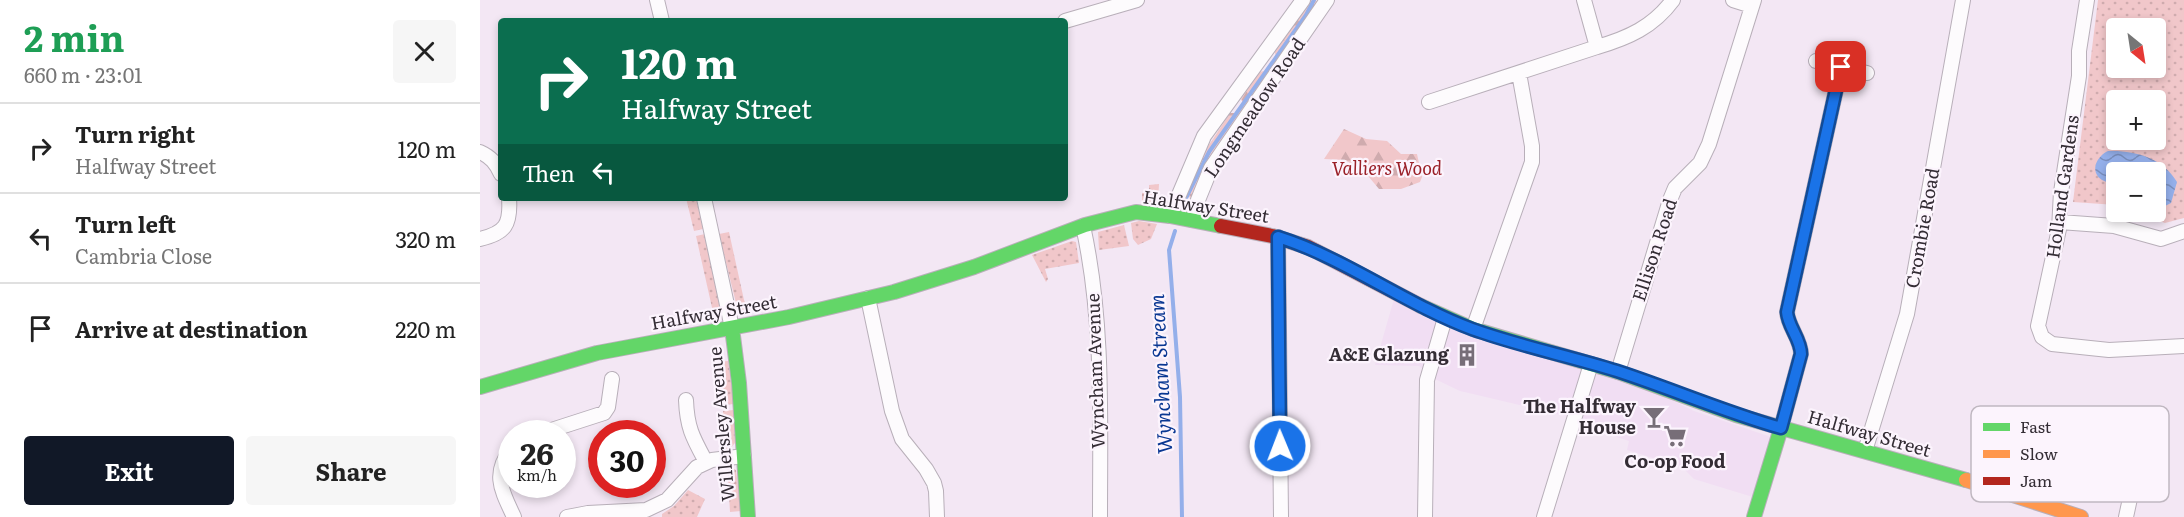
<!DOCTYPE html>
<meta charset="utf-8">
<style>
body{margin:0;font-family:Literata,serif;background:#f6f6f6;color:#222;height:100vh;display:flex;flex-direction:column;font-size:22px;white-space:nowrap}
*{box-sizing:border-box;margin:0}
p{font-size:20px;color:#767676}
.icon{flex:none;width:33px;height:33px;fill:none;stroke:currentColor;stroke-width:2;stroke-linecap:round;stroke-linejoin:round}
.map{position:relative;flex:1;overflow:hidden}
.side{display:flex;flex-direction:column;background:#fff;width:480px}
.side>*{flex:none}
.guide{position:absolute;left:18px;top:18px;width:570px;height:183px;border-radius:6px;box-shadow:0 3px 9px #0003;background:#0b6e4f;color:#fff;overflow:hidden}
.needle{width:39px;rotate:150deg}
.fabs{position:absolute;left:1626px;top:18px;display:grid;gap:12px}
.fabs a{display:grid;place-items:center;width:60px;height:60px;border-radius:6px;background:#fff;box-shadow:0 3px 9px #0003;font-size:30px}
.speed{position:absolute;left:18px;top:420px;display:flex;gap:12px;font-size:30px;font-weight:700;text-align:center}
.speed>*{display:grid;place-content:center;width:78px;height:78px;border-radius:50%;background:#fff;box-shadow:0 3px 9px #0003;line-height:1}
.speed small{font-size:15px;font-weight:400}
.speed .limit{border:9px solid #d22;background:#fff;color:#111}
.pin{position:absolute;display:grid;place-items:center;width:51px;height:51px;color:#fff;margin:-26px;border-radius:12px;box-shadow:0 3px 9px #0006}
.me{position:absolute;width:66px;margin:-33px;rotate:359deg;stroke-linejoin:round;filter:drop-shadow(0 0 4px #0008)}
.turn{display:flex;align-items:center;gap:21px;height:126px;padding:0 24px;font-size:27px}
.turn .icon{width:78px;height:78px;stroke-width:2.5}
.turn b{display:block;font-size:42px;line-height:51px}
.then{display:flex;align-items:center;height:57px;padding:0 24px;background:#0003;gap:12px;font-size:22px}
.round{display:grid;place-items:center;flex:none;width:63px;height:63px;border-radius:6px;background:#f6f6f6}
.head{display:flex;align-items:center;justify-content:space-between;height:102px;padding:0 24px}
h1{font-size:36px;font-weight:700;line-height:45px;color:#1e9e55}
.action{display:flex;gap:12px;margin-top:auto;padding:12px 24px}
.action a{flex:1;height:69px;border-radius:6px;background:#111827;color:#fff;font-size:24px;font-weight:700;line-height:69px;text-align:center}
.action a+a{background:#f6f6f6;color:#222}
ul{padding:0;list-style:none}
li{display:flex;align-items:center;gap:18px;height:90px;padding:0 24px;border-top:2px solid #e0e0e0}
li div{flex:1}
li b{display:block;font-size:22px}
li em{font-style:normal}
main{display:flex;flex:1;min-height:0}
.map>svg:first-child{display:block}
</style>
<main>
<section class="side">
<div class="head"><div><h1>2 min</h1><p>660 m · 23:01</p></div><a class="round"><svg class="icon" aria-label="close" viewBox="0 0 24 24"><path d="M6 6l12 12M18 6L6 18"/></svg></a></div>
<ul>
<li><svg class="icon" aria-label="right" viewBox="0 0 24 24"><path d="M7 20v-9h11M14 6l5 5-5 5"/></svg><div><b>Turn right</b><p>Halfway Street</p></div><em>120 m</em></li>
<li><svg class="icon" aria-label="left" viewBox="0 0 24 24"><path d="M17 20v-9H6M10 6l-5 5 5 5"/></svg><div><b>Turn left</b><p>Cambria Close</p></div><em>320 m</em></li>
<li><svg class="icon" aria-label="arrive" viewBox="0 0 24 24"><path d="M6 21V4h12l-3 4 3 4H6"/></svg><div><b>Arrive at destination</b></div><em>220 m</em></li>
</ul>
<div class="action"><a>Exit</a><a>Share</a></div>
</section>
<div class="map">
<svg width="1704" height="517" viewBox="0 0 1704 517">
<defs>
<pattern id="green-dots" width="8" height="8" patternUnits="userSpaceOnUse" patternTransform="scale(1.5)"><rect width="8" height="8" fill="#f1c7ca"/><path d="M2 2h.1M6 6h.1" fill="none" stroke="#cfabae" stroke-width="1.8" stroke-linecap="round"/></pattern>
<pattern id="forest-firs" width="22" height="20" patternUnits="userSpaceOnUse" patternTransform="scale(1.5)"><rect width="22" height="20" fill="#f1c7ca"/><path d="M5 1l3.5 6h-7zM16 11l3.5 6h-7z" fill="#cfabae"/></pattern>
<pattern id="water-waves" width="16" height="10" patternUnits="userSpaceOnUse" patternTransform="scale(1.5)"><rect width="16" height="10" fill="#94afea"/><path d="M0 5q4-4 8 0t8 0" fill="none" stroke="#7a8fbe"/></pattern>
</defs>
<rect width="100%" height="100%" fill="#f3e7f4"/>
<path fill="#f1def3" d="M914 299 1179 394 1214 411 1294 438 1276 498 1214 479 1202 467 1147 450 1149 441 1103 426 1090 417 980 391 955 379 939 366 895 365Z"/>
<path fill="url(#green-dots)" fill-rule="evenodd" d="M1618 0H1704V218L1685 223 1656 212H1676V172H1636V205L1593 202ZM1636 28H1676V68H1636ZM1636 100H1676V140H1636Z
M733 139 735 145 726 163 727 166 711 198 704 194 725 150Z
M679 184 678 202H662V193L669 192V185Z
M206 198H216L223 229 214 231Z
M659 221 677 224 671 239 658 245 653 239 651 223Z
M644 225 649 246 619 250 618 232Z
M249 232 264 300 268 309 265 312 259 309 256 303 239 234Z
M225 234 241 313 238 319 235 321 216 236Z
M592 241 596 242 599 263 565 269 568 279 566 282 552 255Z
M248 361 254 404 242 405 237 362Z
M254 410 255 443 246 453 243 411Z
M247 464 256 470 261 511 250 512Z
M208 490 225 499 217 517H182V514L194 506Z"/>
<path fill="url(#forest-firs)" d="M830 0H835L840 3 727 166 726 163 735 145 733 139 750 113H758C763 108 764 105 761 99L778 72 785 71 796 57 794 49Z
M864 129 886 139 907 141 921 154H937L942 177 940 182 921 189H899L883 170 865 160 844 159Z"/>
<path fill="url(#water-waves)" d="M1628 151C1655 150 1683 158 1697 182L1691 203 1683 207 1676 206V172H1636V186C1632 184 1626 182 1622 180 1609 171 1617 156 1628 151Z"/>
<g fill="none" stroke-linecap="round" stroke-linejoin="round">
<path stroke="#94afea" stroke-width="4" d="M705 200 729 152 826 15 834 0
M695 231 689 250 700 397 702 517"/>
<g stroke="#b8afb9" stroke-width="16">
<path id="street" d="M177 0 182 21
M1104 0 1117 47C1148 38 1173 27 1193 0
M1253 0 1272 6
M1607 0 1599 51V76L1581 192 1579 229 1558 326 1562 337 1572 344 1629 350 1704 346
M585 21 657 0
M1361 67 1387 73
M949 102 1117 47
M0 152C11 157 16 163 21 174
M224 198 252 328
M690 216 724 136 823 0
M712 220 718 200 731 168 847 0
M1580 222 1634 226 1681 239 1704 231
M603 226C624 321 620 420 620 517
M798 237 801 517
M0 239C25 233 31 225 29 198
M388 298 412 411 422 439 446 469 454 483 456 491 457 517
M993 329 1052 162V146L1039 73
M1138 372 1190 200 1195 188 1220 163 1229 144 1274 0
M206 400C207 428 213 438 226 462
M1301 428 1321 354C1321 339 1308 327 1307 312L1361 67 1336 61
M59 434 124 413 128 407 132 379
M32 448C11 474 22 491 34 517
M1385 451 1427 314 1483 0
M87 517 108 513 166 510 187 500 217 467 232 460 264 456
M945 517 947 380 965 318
M1064 517 1111 364
M1646 517 1668 415"/>
</g>
<g stroke="#b8afb9" stroke-width="16">
<path id="fast" d="M941 306 993 329 1138 372 1256 415 1486 480
M252 328 259 383 268 517
M0 387 117 353 309 317 414 292 494 267 605 225 656 212 690 216 741 226
M1274 517 1301 428"/>
</g>
<g stroke="#b8afb9" stroke-width="16">
<path id="slow" d="M1486 480 1601 517"/>
</g>
<g stroke="#b8afb9" stroke-width="16">
<path id="jam" d="M741 226 792 236 828 247 941 306"/>
</g>
<use href="#street" stroke="#fdfbfd" stroke-width="14"/>
<use href="#fast" stroke="#63d668" stroke-width="14"/>
<use href="#slow" stroke="#ff974d" stroke-width="14"/>
<use href="#jam" stroke="#b3261e" stroke-width="14"/>
</g>
<g fill="none" stroke-linecap="round" stroke-linejoin="round">
<g stroke="#114b97" stroke-width="15">
<path id="route" d="M800 446 798 237C867 259 925 304 992 329 1039 346 1089 356 1137 371 1192 389 1245 412 1301 428L1321 354C1321 339 1308 327 1307 312L1361 67"/>
</g>
<use href="#route" stroke="#1a73e8" stroke-width="10"/>
</g>
<defs>
<g id="building-bare" transform="scale(1.8)"><path d="M-4-6H4V6H1V3H-1V6H-4ZM-2.5-4.3h1.7v1.8h-1.7ZM.8-4.3h1.7v1.8H.8ZM-2.5-1h1.7V.8h-1.7ZM.8-1h1.7V.8H.8Z" fill="#776e78" stroke="#fcf4fd" stroke-width="2.5" paint-order="stroke"/></g>
<g id="bar-bare" transform="scale(1.8)"><path d="M-6-5H6L.8 .8V4.5H3.5V6h-7V4.5H-.8V.8Z" fill="#776e78" stroke="#fcf4fd" stroke-width="2.5" paint-order="stroke"/></g>
<g id="supermarket-bare" transform="scale(1.8)"><path d="M-6-5.5h2.5l.6 2H6L4.5 2H-2.5L-4.4-4H-6ZM-1.5 3.2a1.3 1.3 0 1 0 .1 0ZM3 3.2a1.3 1.3 0 1 0 .1 0Z" fill="#776e78" stroke="#fcf4fd" stroke-width="2.5" paint-order="stroke"/></g>
</defs>
<g fill-rule="evenodd">
<use href="#building-bare" x="987" y="355"/>
<use href="#bar-bare" x="1174" y="417"/>
<use href="#supermarket-bare" x="1195" y="436"/>
</g>
<g text-anchor="middle" stroke-width="4.5" stroke-linejoin="round" paint-order="stroke">
<g font-size="18" fill="#342d35" stroke="#fcf4fd">
<text transform="translate(775 108) rotate(-56)" y="6">Longmeadow Road</text>
<text transform="translate(1583 187) rotate(-82)" y="6">Holland Gardens</text>
<text transform="translate(726 207) rotate(9)" y="6">Halfway Street</text>
<text transform="translate(1443 228) rotate(-80)" y="6">Crombie Road</text>
<text transform="translate(1175 250) rotate(-72)" y="6">Ellison Road</text>
<text transform="translate(234 313) rotate(-10)" y="6">Halfway Street</text>
<text transform="translate(616 371) rotate(-92)" y="6">Wyncham Avenue</text>
<text transform="translate(242 424) rotate(-95)" y="6">Willersley Avenue</text>
<text transform="translate(1389 434) rotate(16)" y="6">Halfway Street</text>
</g>
<g font-size="18" font-style="italic" fill="#9a2028" stroke="#fcf4fd">
<text x="907" y="175">Valliers Wood</text>
</g>
<g font-size="18" font-weight="bold" fill="#342d35" stroke="#fcf4fd" text-anchor="end">
<text x="969" y="361">A&amp;E Glazung</text>
<text x="1156" y="413">The Halfway<tspan x="1156" dy="21">House</tspan></text>
<text x="1195" y="468" text-anchor="middle">Co-op Food</text>
</g>
<g font-size="20" font-style="italic" fill="#093792" stroke="#fcf4fd">
<text transform="translate(681 374) rotate(-93)" y="7">Wyncham Stream</text>
</g>
</g>
<rect x="1491" y="406" width="198" height="96" rx="9" fill="#fcf4fd" stroke="#c0b8c1" stroke-width="1.5"/>
<rect x="1503" y="423" width="27" height="8" fill="#63d668"/>
<rect x="1503" y="450" width="27" height="8" fill="#ff974d"/>
<rect x="1503" y="477" width="27" height="8" fill="#b3261e"/>
<g font-size="16" fill="#342d35">
<text x="1540" y="433">Fast</text>
<text x="1540" y="460">Slow</text>
<text x="1540" y="487">Jam</text>
</g>
</svg>
<div class="fabs">
<a><svg class="needle" viewBox="-14 -14 28 28"><path d="M0-13l5 13h-10z" fill="#e53935"/><path d="M0 13l5-13h-10z" fill="#767676"/></svg></a>
<a>+</a>
<a>−</a>
</div>
<div class="speed"><div>26<small>km/h</small></div><div class="limit">30</div></div>
<div class="pin" style="left:1361px;top:67px;background:#d93025"><svg class="icon" aria-label="arrive" viewBox="0 0 24 24"><path d="M6 21V4h12l-3 4 3 4H6"/></svg></div>
<svg class="me" style="left:800px;top:446px" viewBox="-20 -20 40 40"><circle r="17" fill="#1a73e8" stroke="#fff" stroke-width="3"/><path d="M0-11L8 9 0 5-8 9z" fill="#fff"/></svg>
<div class="guide">
<div class="turn"><svg class="icon" aria-label="right" viewBox="0 0 24 24"><path d="M7 20v-9h11M14 6l5 5-5 5"/></svg><div><b>120 m</b>Halfway Street</div></div>
<div class="then">Then<svg class="icon" aria-label="left" viewBox="0 0 24 24"><path d="M17 20v-9H6M10 6l-5 5 5 5"/></svg></div>
</div>
</div>
</main>
